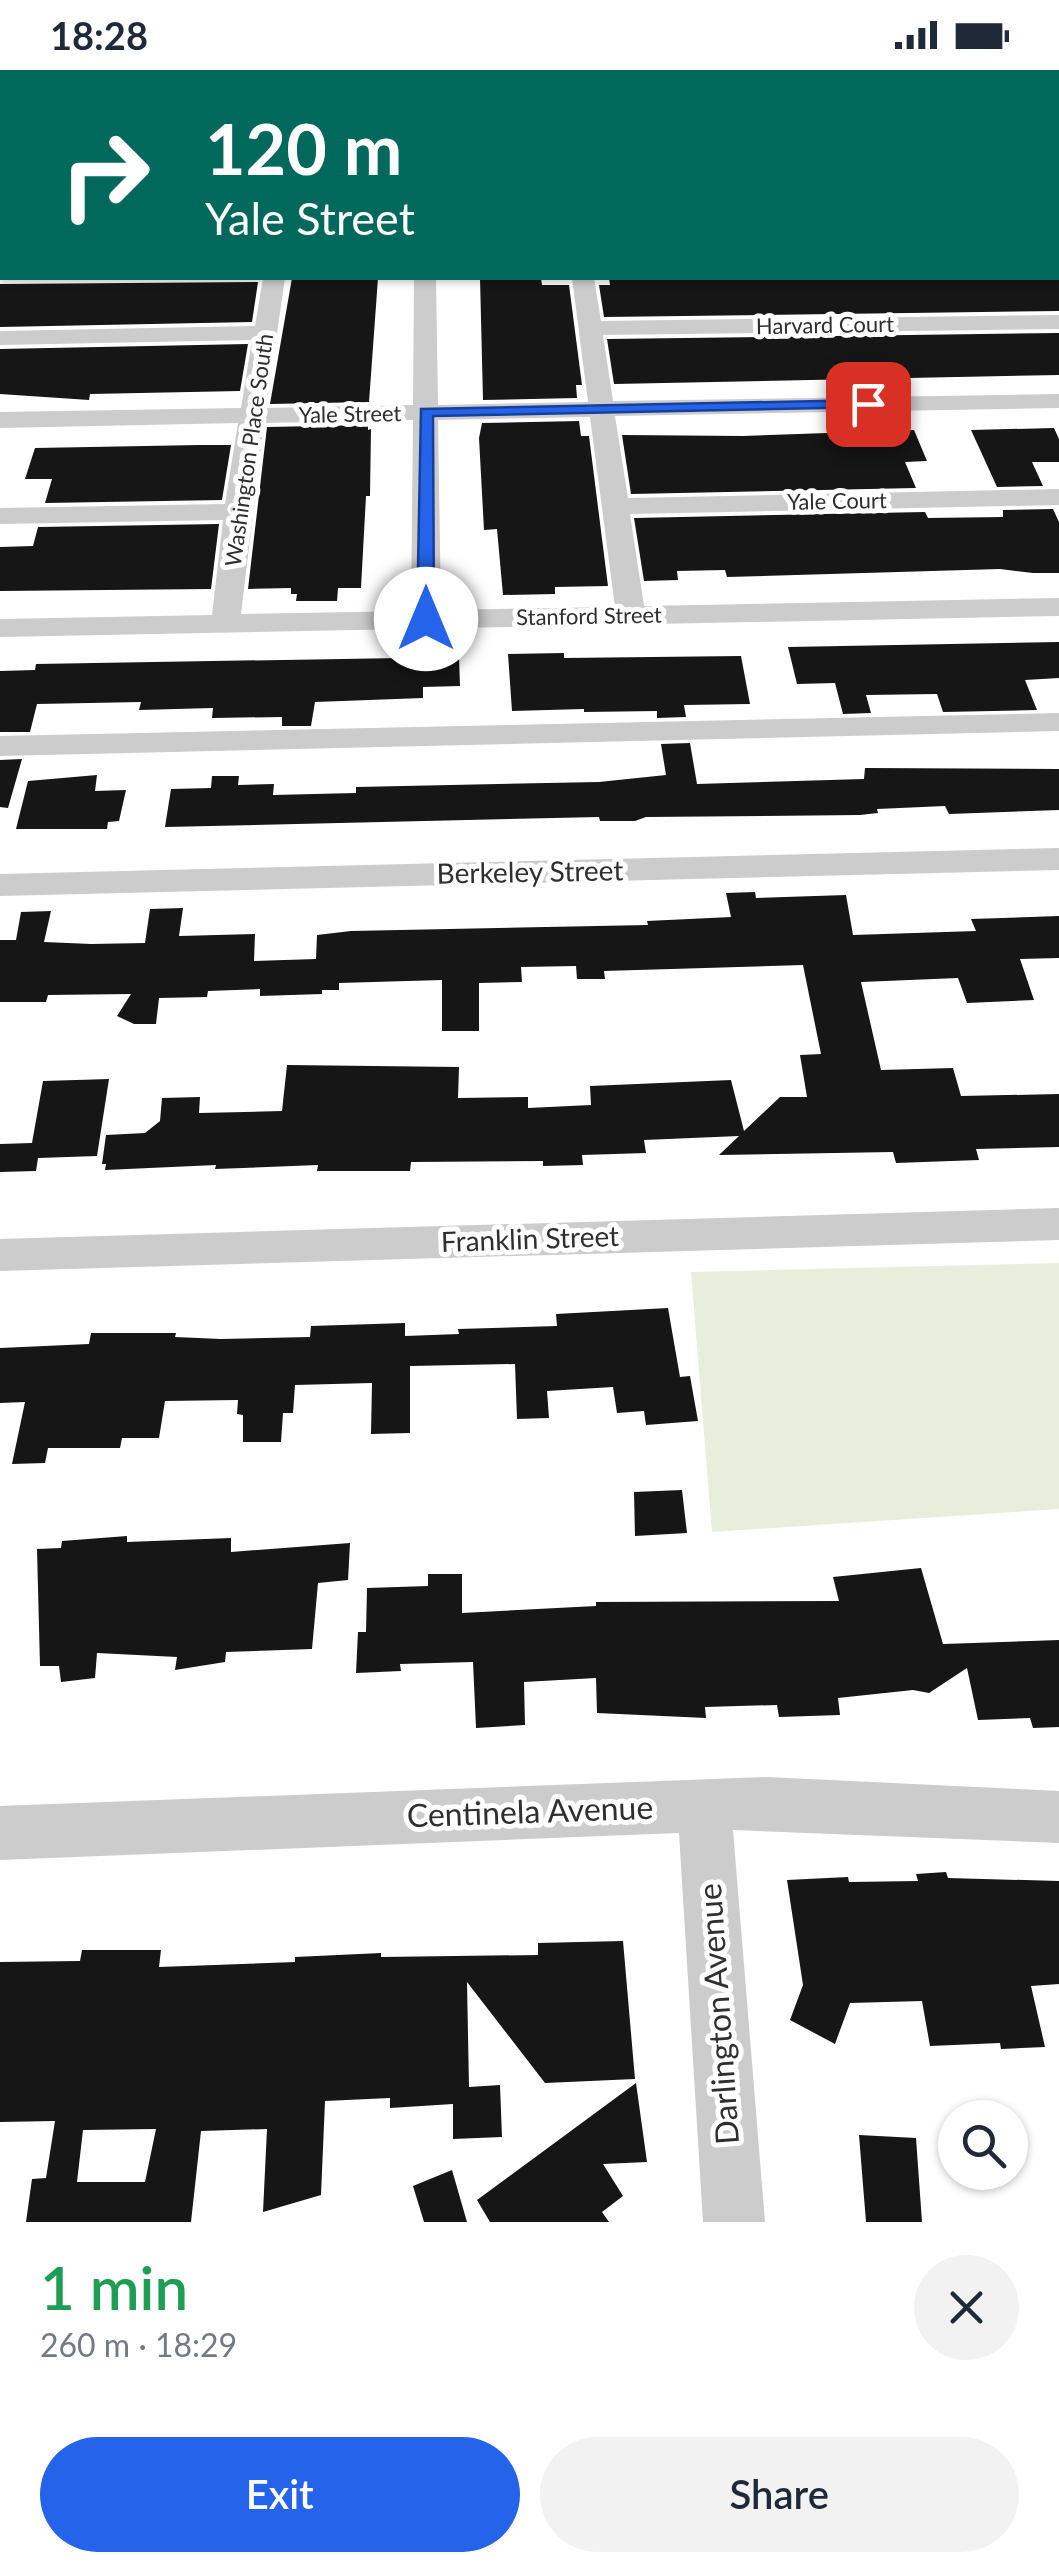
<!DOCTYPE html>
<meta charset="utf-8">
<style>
body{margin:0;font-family:Lato,sans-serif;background:#f2f2f3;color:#1f2937;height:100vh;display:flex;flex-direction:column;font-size:38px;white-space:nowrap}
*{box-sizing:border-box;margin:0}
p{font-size:32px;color:#747a83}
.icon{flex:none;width:55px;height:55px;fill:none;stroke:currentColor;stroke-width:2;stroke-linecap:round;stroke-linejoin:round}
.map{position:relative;height:2152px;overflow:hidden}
.drawer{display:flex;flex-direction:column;background:#fff;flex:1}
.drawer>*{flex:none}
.top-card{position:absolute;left:0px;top:0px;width:1060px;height:210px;box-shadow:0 2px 8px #0004;background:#00695c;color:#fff;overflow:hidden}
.fabs{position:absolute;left:938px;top:2030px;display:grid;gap:20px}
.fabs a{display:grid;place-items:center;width:90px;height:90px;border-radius:50%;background:#fff;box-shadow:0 2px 8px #0004;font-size:50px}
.pin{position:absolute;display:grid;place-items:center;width:85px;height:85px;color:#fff;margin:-42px;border-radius:20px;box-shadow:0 5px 15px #0006}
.me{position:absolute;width:110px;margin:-55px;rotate:0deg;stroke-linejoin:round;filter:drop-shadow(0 0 8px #0008)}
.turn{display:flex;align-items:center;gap:35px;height:210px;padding:0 40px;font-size:45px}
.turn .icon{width:130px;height:130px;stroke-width:2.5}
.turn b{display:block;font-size:70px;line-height:85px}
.round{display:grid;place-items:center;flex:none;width:105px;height:105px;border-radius:52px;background:#f2f2f3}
.head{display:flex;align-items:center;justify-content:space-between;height:170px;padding:0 40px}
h1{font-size:60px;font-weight:600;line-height:75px;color:#1e9e55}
.button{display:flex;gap:20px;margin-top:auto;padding:20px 40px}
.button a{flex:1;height:115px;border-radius:60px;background:#2563eb;color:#fff;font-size:40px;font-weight:600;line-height:115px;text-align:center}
.button a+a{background:#f2f2f3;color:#1f2937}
.status{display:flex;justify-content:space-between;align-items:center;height:70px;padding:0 50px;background:#fff;direction:ltr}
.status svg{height:28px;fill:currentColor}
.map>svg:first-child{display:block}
</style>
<div class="status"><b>18:28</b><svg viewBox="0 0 49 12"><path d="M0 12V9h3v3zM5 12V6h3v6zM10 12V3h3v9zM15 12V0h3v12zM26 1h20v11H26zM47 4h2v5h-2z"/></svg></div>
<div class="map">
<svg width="1059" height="2152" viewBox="0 0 1059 2152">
<rect width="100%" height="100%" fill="#fff"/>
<path fill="#e9eedc" d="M1059 1193V1439L712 1462 691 1202Z"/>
<path fill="#161616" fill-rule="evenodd" d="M292 208H378L369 332 270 334Z
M480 208H541L542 215H569L582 315H576L577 328 483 330Z
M609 208H1059V241L604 247 599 215H610Z
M254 212H258L252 252 0 257V214Z
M1059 263V305L614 314 607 269Z
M248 274 240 321 90 324 89 330 0 324V279Z
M579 351 581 366H589L608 516 555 517V524L503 525 497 459 484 460 479 368 482 353Z
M368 355V360L371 359 370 426H366L361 518H338L337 531H296L297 524H291V518L248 519 267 357Z
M1054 358 1059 369V392H1032L1043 416 997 417 971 360Z
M914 360 927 391 905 392 916 418 631 424 622 365 743 366Z
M200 375H231L222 430 45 433 52 409H25L35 378Z
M1053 439 1059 452V503H1033L1000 499 727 507 725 500 677 501 678 510 644 511 634 448 925 442 928 448 1003 447V440Z
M219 454 211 519 0 521V477L33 476 38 457Z
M1059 572V608L1025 610 1037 640 943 642 937 624 866 625 871 643 843 644 835 613 797 614 788 577Z
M564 583V588L741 586 750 634 684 635 686 647 657 648V641L584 642V639L512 641 508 584Z
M459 587 460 616 423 617V628L315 632 311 656H282V647L212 648 213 638 139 640 141 632 37 634 30 662H0V601L35 600 36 594Z
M690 673 697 714 864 709 865 698 1059 699V740L949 744 945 736 877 739 878 743 860 745 646 747 635 751H600L599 747 165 757 171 719 211 718 212 706H239L238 715 274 714 273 725 356 723V717L599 712 666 705 661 674Z
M22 689 8 738 0 737V690Z
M97 705 95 721 126 720 119 751 108 752 107 759H16L28 711Z
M755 822 756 828 846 825 853 865 976 861 971 849 1059 846V888L1020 889 1034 930 967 933 958 908 861 912 881 1000 953 998 961 1026 1059 1024V1077L976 1079 979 1090 896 1093 893 1082 719 1085 739 1066 644 1070 646 1083 582 1085 583 1095 543 1096V1091L411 1092 410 1101H317L318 1095 215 1099 216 1095 105 1100 106 1094H102L106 1065 145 1063 160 1051 162 1028 200 1027 199 1043 282 1041 287 995 459 997 458 1028 528 1027V1038L591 1035 590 1016 731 1010 744 1061 780 1027H807L800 985 821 984 803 895 604 901 605 909H577L576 896 521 897 522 912 479 913V961H442V910L339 913V920H322V924L260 926V919L208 921 207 927 159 928 156 954H134L117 946 131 924 48 925 46 932H0V870H16L21 842 51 841 44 872 91 874 145 873 150 839 183 838 179 866 255 864 254 891 316 889 317 865 351 861 648 855 647 851 731 847 726 823Z
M109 1009 97 1086 38 1088 36 1101 0 1102V1074L32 1073 43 1011Z
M668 1238 680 1307 690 1306 698 1351 646 1355 644 1341 617 1343 613 1317 547 1321 549 1348 517 1349 515 1294 410 1296V1363L371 1364 372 1313 295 1315 293 1343H283L281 1372H243V1345L237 1344 238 1330 165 1331 159 1368H122L120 1378H48L45 1393 12 1394 25 1332 0 1333V1278L89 1274 91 1263H176L175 1267 221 1269 310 1267 311 1256 405 1253V1266L459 1264 458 1259 557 1256 556 1244Z
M682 1420 687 1463 635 1466 634 1422Z
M127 1466V1472L231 1468V1482L350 1473 348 1510 318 1513 312 1579 226 1582 225 1592 175 1600 177 1587 97 1583 95 1608 61 1612 59 1596H40L37 1479 61 1478 62 1471Z
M921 1498 943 1574 1059 1570V1657L1033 1658 1030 1648 978 1650 967 1598 929 1623 913 1620 838 1628 840 1645 779 1647 777 1635 705 1637 706 1648 597 1643 596 1608 524 1612 525 1655 476 1658 473 1592 400 1594 401 1601 356 1603 358 1562H366L367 1518 428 1516V1504H462V1543L596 1536V1532L839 1531 833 1507Z
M946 1802 948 1808 1059 1811V1914L1031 1916 1045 1977 1001 1979 1000 1973 930 1976 922 1931 850 1933 835 1974 790 1950 803 1915 787 1810 848 1807 849 1812 918 1811 916 1804Z
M623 1871 635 2009 545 2013 467 1912 469 2017 500 2015 502 2067 453 2069V2034L390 2038V2028L325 2031 321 2125 263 2142 267 2059 201 2061 191 2152H26L32 2109 46 2108 55 2051 0 2052V1892L80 1891 82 1880H161L159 1897 295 1892V1887L381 1883V1887L538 1885V1873ZM156 2059 145 2112H77L83 2060Z
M636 2013 647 2092 603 2094 623 2126 602 2142 609 2152H490L477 2130Z
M859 2065 916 2068 922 2152H866Z
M452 2100 467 2152H424L413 2116Z"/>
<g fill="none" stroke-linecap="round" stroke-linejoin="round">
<path fill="#ccc" fill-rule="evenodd" d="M294 0H312V2H294Z
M418 0H436V2H418Z
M544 0H562L563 2H545Z
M1058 5H1059V17L1058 16Z
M0 17 2 18V29H0Z
M1058 54H1059V66H1058Z
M0 69H2V81H0Z
M1058 111H1059V123H1058Z
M0 125H2V137H0Z
M1058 173H1059V187L1058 186Z
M0 188H2V202H0Z
M263 208H285L266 338 413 335 414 208H436L438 335 588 332 572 208H594L601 251 1059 245V259L603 265 613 331 1059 324V338L615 346 628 428 1059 419V435L630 444 644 536 1059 528V546L0 567V549L212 545 223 450 0 454V438L225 434 238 353 0 358V342L241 338 252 270 0 275V261L255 256ZM590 347 615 537 441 540 438 350ZM413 350 411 541 241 544 264 353Z
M1059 643V661L0 686V666Z
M1059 778V800L0 826V804Z
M1059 1138V1170L0 1201V1169Z
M767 1707 1059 1721V1773L733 1760 765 2152H703L679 1763 0 1790V1736Z"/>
</g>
<path fill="#2563eb" stroke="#184099" stroke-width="2.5" d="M868 330 875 334 873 337 433 346 434 549 426 554 417 549 421 339Z"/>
<g text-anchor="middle" stroke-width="10" stroke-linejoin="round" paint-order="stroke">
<g font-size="22" fill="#2f2f2f" stroke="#fff">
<text transform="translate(825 255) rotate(-1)" y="8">Harvard Court</text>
<text transform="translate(350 344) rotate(-1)" y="8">Yale Street</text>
<text transform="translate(249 380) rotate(-82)" y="8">Washington Place South</text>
<text transform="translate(837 431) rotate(-1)" y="8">Yale Court</text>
<text transform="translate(589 546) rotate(-1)" y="8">Stanford Street</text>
</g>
<g font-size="28" fill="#2f2f2f" stroke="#fff">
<text transform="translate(530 802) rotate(-1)" y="10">Berkeley Street</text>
<text transform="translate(530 1169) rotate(-2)" y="10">Franklin Street</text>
</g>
<g font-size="32" fill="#2f2f2f" stroke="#fff">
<text transform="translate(530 1742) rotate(-2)" y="11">Centinela Avenue</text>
<text transform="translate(719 1944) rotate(-94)" y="11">Darlington Avenue</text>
</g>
</g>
</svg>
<div class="fabs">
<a><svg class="icon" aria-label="search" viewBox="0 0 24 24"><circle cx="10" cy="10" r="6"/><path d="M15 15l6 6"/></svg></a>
</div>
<div class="pin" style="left:868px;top:334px;background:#d93025"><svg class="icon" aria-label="arrive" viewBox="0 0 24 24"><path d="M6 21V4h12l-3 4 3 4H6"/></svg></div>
<svg class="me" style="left:426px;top:549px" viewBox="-20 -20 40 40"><circle r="19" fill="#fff"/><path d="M0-13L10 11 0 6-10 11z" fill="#2563eb"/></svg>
<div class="top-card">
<div class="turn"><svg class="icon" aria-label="right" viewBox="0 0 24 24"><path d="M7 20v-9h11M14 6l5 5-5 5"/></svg><div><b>120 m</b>Yale Street</div></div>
</div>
</div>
<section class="drawer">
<div class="head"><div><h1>1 min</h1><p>260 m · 18:29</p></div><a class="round"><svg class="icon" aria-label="close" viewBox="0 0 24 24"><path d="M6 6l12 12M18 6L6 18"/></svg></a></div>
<div class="button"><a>Exit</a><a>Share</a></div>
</section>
